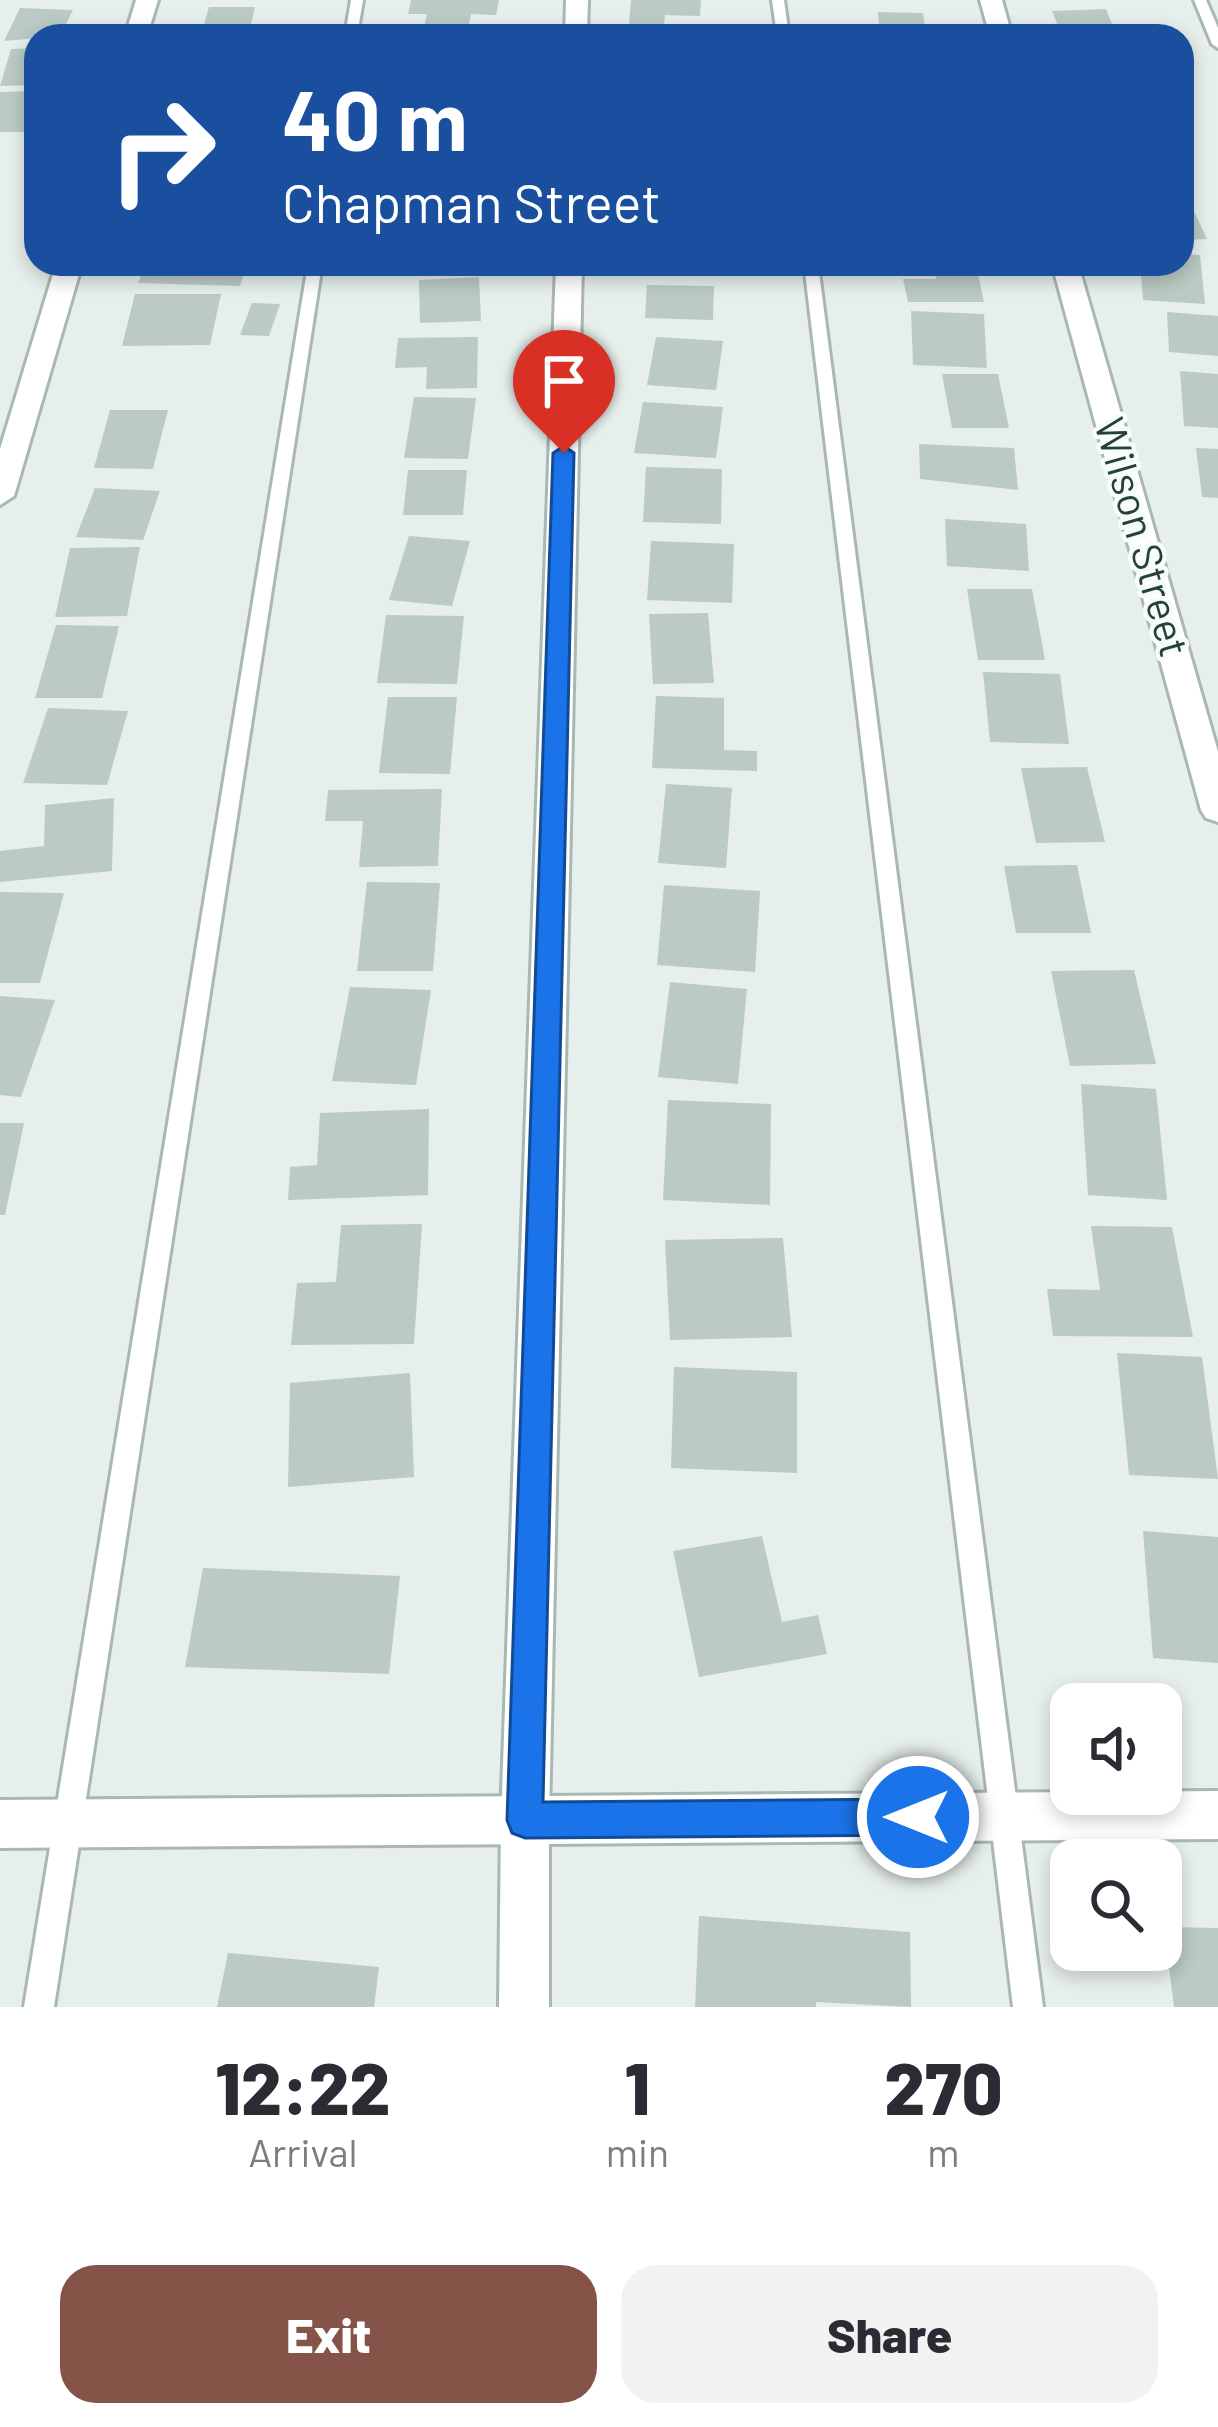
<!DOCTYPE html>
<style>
body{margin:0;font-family:Barlow,sans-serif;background:#f2f2f3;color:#2b2b33;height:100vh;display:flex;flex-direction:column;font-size:45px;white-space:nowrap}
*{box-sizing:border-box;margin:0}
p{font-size:39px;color:#7c7c81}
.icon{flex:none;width:66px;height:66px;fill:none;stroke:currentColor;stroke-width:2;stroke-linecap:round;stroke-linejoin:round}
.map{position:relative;height:2007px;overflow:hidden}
.panel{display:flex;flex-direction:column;background:#fff;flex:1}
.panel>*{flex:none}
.banner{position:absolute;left:24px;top:24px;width:1170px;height:252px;border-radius:36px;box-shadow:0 6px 18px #0003;background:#1a4fa0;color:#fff;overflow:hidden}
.buttons{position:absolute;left:1050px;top:1683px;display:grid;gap:24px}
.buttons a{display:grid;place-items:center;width:132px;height:132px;border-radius:24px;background:#fff;box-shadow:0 6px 18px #0003;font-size:60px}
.pin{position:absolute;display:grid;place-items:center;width:102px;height:102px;color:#fff;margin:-123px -51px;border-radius:50% 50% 50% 0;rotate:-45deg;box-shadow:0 0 12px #0007}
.pin .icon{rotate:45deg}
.me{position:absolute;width:132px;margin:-66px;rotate:270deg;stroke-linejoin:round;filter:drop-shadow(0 0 9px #0008)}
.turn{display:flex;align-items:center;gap:42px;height:252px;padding:0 60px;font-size:54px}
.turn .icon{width:156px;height:156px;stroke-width:2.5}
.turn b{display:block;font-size:84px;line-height:102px}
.eta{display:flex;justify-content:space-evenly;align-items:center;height:204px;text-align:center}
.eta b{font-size:72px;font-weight:800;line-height:84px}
.primary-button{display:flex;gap:24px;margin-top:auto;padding:24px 60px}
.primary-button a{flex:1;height:138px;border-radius:36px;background:#855347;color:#fff;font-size:48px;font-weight:800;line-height:138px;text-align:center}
.primary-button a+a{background:#f2f2f3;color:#2b2b33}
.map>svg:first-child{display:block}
</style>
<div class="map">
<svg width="1218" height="2007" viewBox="0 0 1218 2007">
<rect width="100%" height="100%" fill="#e6efeb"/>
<path fill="#bbcac4" d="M411 0H499L496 15 471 14 468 29 424 28 427 14H408Z
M631 0H701L700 16 665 15 664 25 629 24Z
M209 7H255L248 36H201Z
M20 8 73 10 60 36 4 41Z
M1106 9 1117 36H1062L1052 11Z
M878 12 923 13 926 36H880Z
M36 48V85L0 86 11 49Z
M36 91 31 132H0V92Z
M1182 201H1189L1207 239 1182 240Z
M1182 254 1200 255 1205 304 1143 300 1140 264H1182Z
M145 264H247L240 286 138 283Z
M659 264H746V271L659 268Z
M933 264H976L984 302H908L903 279H936Z
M479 277 481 321 420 323 419 280Z
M647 285 714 286 713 320 645 318Z
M135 294H221L210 345 122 346Z
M252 303 280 304 269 336 240 335Z
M911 311 984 314 987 368 913 365Z
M1167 312 1218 316V356L1169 352Z
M478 337 477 388 426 389 427 367 395 368 398 338Z
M656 337 723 341 716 390 647 385Z
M1180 371 1218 374V428L1184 426Z
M942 374H998L1009 428H952Z
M414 397 476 398 468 459 404 458Z
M643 402 723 407 716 458 634 453Z
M110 410H168L153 469 94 468Z
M919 444 1014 448 1018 490 920 479Z
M1196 448 1218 449V498L1202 497Z
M646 467 722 469 721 524 643 522Z
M408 470H467L463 515H403Z
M95 488 160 491 143 540 76 537Z
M945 519 1026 524 1029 571 947 566Z
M409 536 470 541 452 606 389 600Z
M651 541 734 544 732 603 647 600Z
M140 547 127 616 55 617 70 548Z
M967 589H1032L1045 660H978Z
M708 613 714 683 653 684 649 614Z
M386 615 464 616 457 684 377 683Z
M56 625 119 626 102 698H35Z
M983 672 1060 674 1069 744 990 742Z
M656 696 724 698V750L757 751V771L652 768Z
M388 697H457L450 774 379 773Z
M48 708 128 711 107 785 23 783Z
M1087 767 1105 842 1036 843 1021 768Z
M666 784 732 788 726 868 658 863Z
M442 789 438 866 359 867 363 821H325L328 790Z
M114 798 112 871 0 882V851L44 846 45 805Z
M1077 865 1091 933H1016L1004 866Z
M367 882 440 883 433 971H357Z
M664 885 760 891 755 972 657 965Z
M0 892 64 893 40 983H0Z
M1134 970 1156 1064 1070 1066 1051 971Z
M670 982 747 989 738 1084 658 1077Z
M350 987 431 990 416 1085 332 1081Z
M0 996 55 1000 21 1097 0 1095Z
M1081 1084 1156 1089 1167 1200 1088 1195Z
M668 1100 771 1104 770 1205 663 1200Z
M429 1109 428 1195 288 1200 290 1167 317 1165 320 1113Z
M0 1123H24L5 1215H0Z
M422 1224 414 1344 291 1345 297 1283 336 1282 341 1225Z
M1091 1226 1172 1227 1193 1337 1053 1336 1047 1289 1100 1290Z
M783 1238 792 1337 670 1340 665 1240Z
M1117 1353 1202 1357 1218 1479 1129 1475Z
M674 1367 797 1372V1473L671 1468Z
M410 1373 414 1477 288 1487 290 1383Z
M1143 1531 1218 1537V1663L1153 1658Z
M762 1536 782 1622 818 1615 827 1654 699 1677 673 1551Z
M203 1568 400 1576 389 1674 185 1667Z
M699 1916 910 1932 911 2007 816 2002V2007H695Z
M1164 1927 1218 1928V2007H1174Z
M228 1953 379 1967 374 2007H217Z"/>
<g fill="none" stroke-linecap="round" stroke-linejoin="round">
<g stroke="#a8b8b2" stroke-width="6">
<path id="service" d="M351 0H363L357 36H345Z
M772 0H784L789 36H777Z
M1194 0H1206L1218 28V48L1212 44Z
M308 264H322L54 2007H24Z
M804 264H818L1043 2007H1013Z"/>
</g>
<g stroke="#a8b8b2" stroke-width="6">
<path id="minor" d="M136 0H158L147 36H125Z
M566 0H588L587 36H565Z
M980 0H1002L1012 36H990Z
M56 264H82L14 496 0 505V449Z
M556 264H582L549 1820V2007H499L501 1820Z
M1052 264H1078L1218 752V822L1206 818 1201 810Z"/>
</g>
<g stroke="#a8b8b2" stroke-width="6">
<path id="tertiary" d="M1218 1791V1839L0 1848V1800Z"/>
</g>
<use href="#service" fill="#fff" fill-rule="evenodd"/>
<use href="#minor" fill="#fff" fill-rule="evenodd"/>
<use href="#tertiary" fill="#fff" fill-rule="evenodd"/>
</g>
<path fill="#1a73e8" stroke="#114b97" stroke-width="3" d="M564 446 574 453 543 1802 918 1799 930 1805 936 1817 930 1830 918 1835 525 1838 512 1833 507 1820 553 453Z"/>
<g text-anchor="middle" stroke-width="9" stroke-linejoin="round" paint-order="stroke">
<g font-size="42" fill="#24423a" stroke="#f7fbf9">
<text transform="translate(1142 537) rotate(74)" y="15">Wilson Street</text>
</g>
</g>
</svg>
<div class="buttons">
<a><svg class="icon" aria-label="sound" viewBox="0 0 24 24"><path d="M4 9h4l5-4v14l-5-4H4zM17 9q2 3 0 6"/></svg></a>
<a><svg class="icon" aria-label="search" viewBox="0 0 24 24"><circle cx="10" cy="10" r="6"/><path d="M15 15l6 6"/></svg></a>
</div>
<div class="pin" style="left:564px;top:453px;background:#d93025"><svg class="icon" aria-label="arrive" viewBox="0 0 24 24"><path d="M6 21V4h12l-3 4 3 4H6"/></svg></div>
<svg class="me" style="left:918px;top:1817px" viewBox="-20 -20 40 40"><circle r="17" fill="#1a73e8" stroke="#fff" stroke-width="3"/><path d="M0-11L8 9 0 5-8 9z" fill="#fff"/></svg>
<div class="banner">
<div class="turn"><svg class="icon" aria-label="right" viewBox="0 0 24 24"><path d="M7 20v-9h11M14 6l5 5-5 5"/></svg><div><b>40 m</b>Chapman Street</div></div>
</div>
</div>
<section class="panel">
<div class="eta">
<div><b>12:22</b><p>Arrival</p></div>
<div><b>1</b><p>min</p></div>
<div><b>270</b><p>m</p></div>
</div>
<div class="primary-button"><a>Exit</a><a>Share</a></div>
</section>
